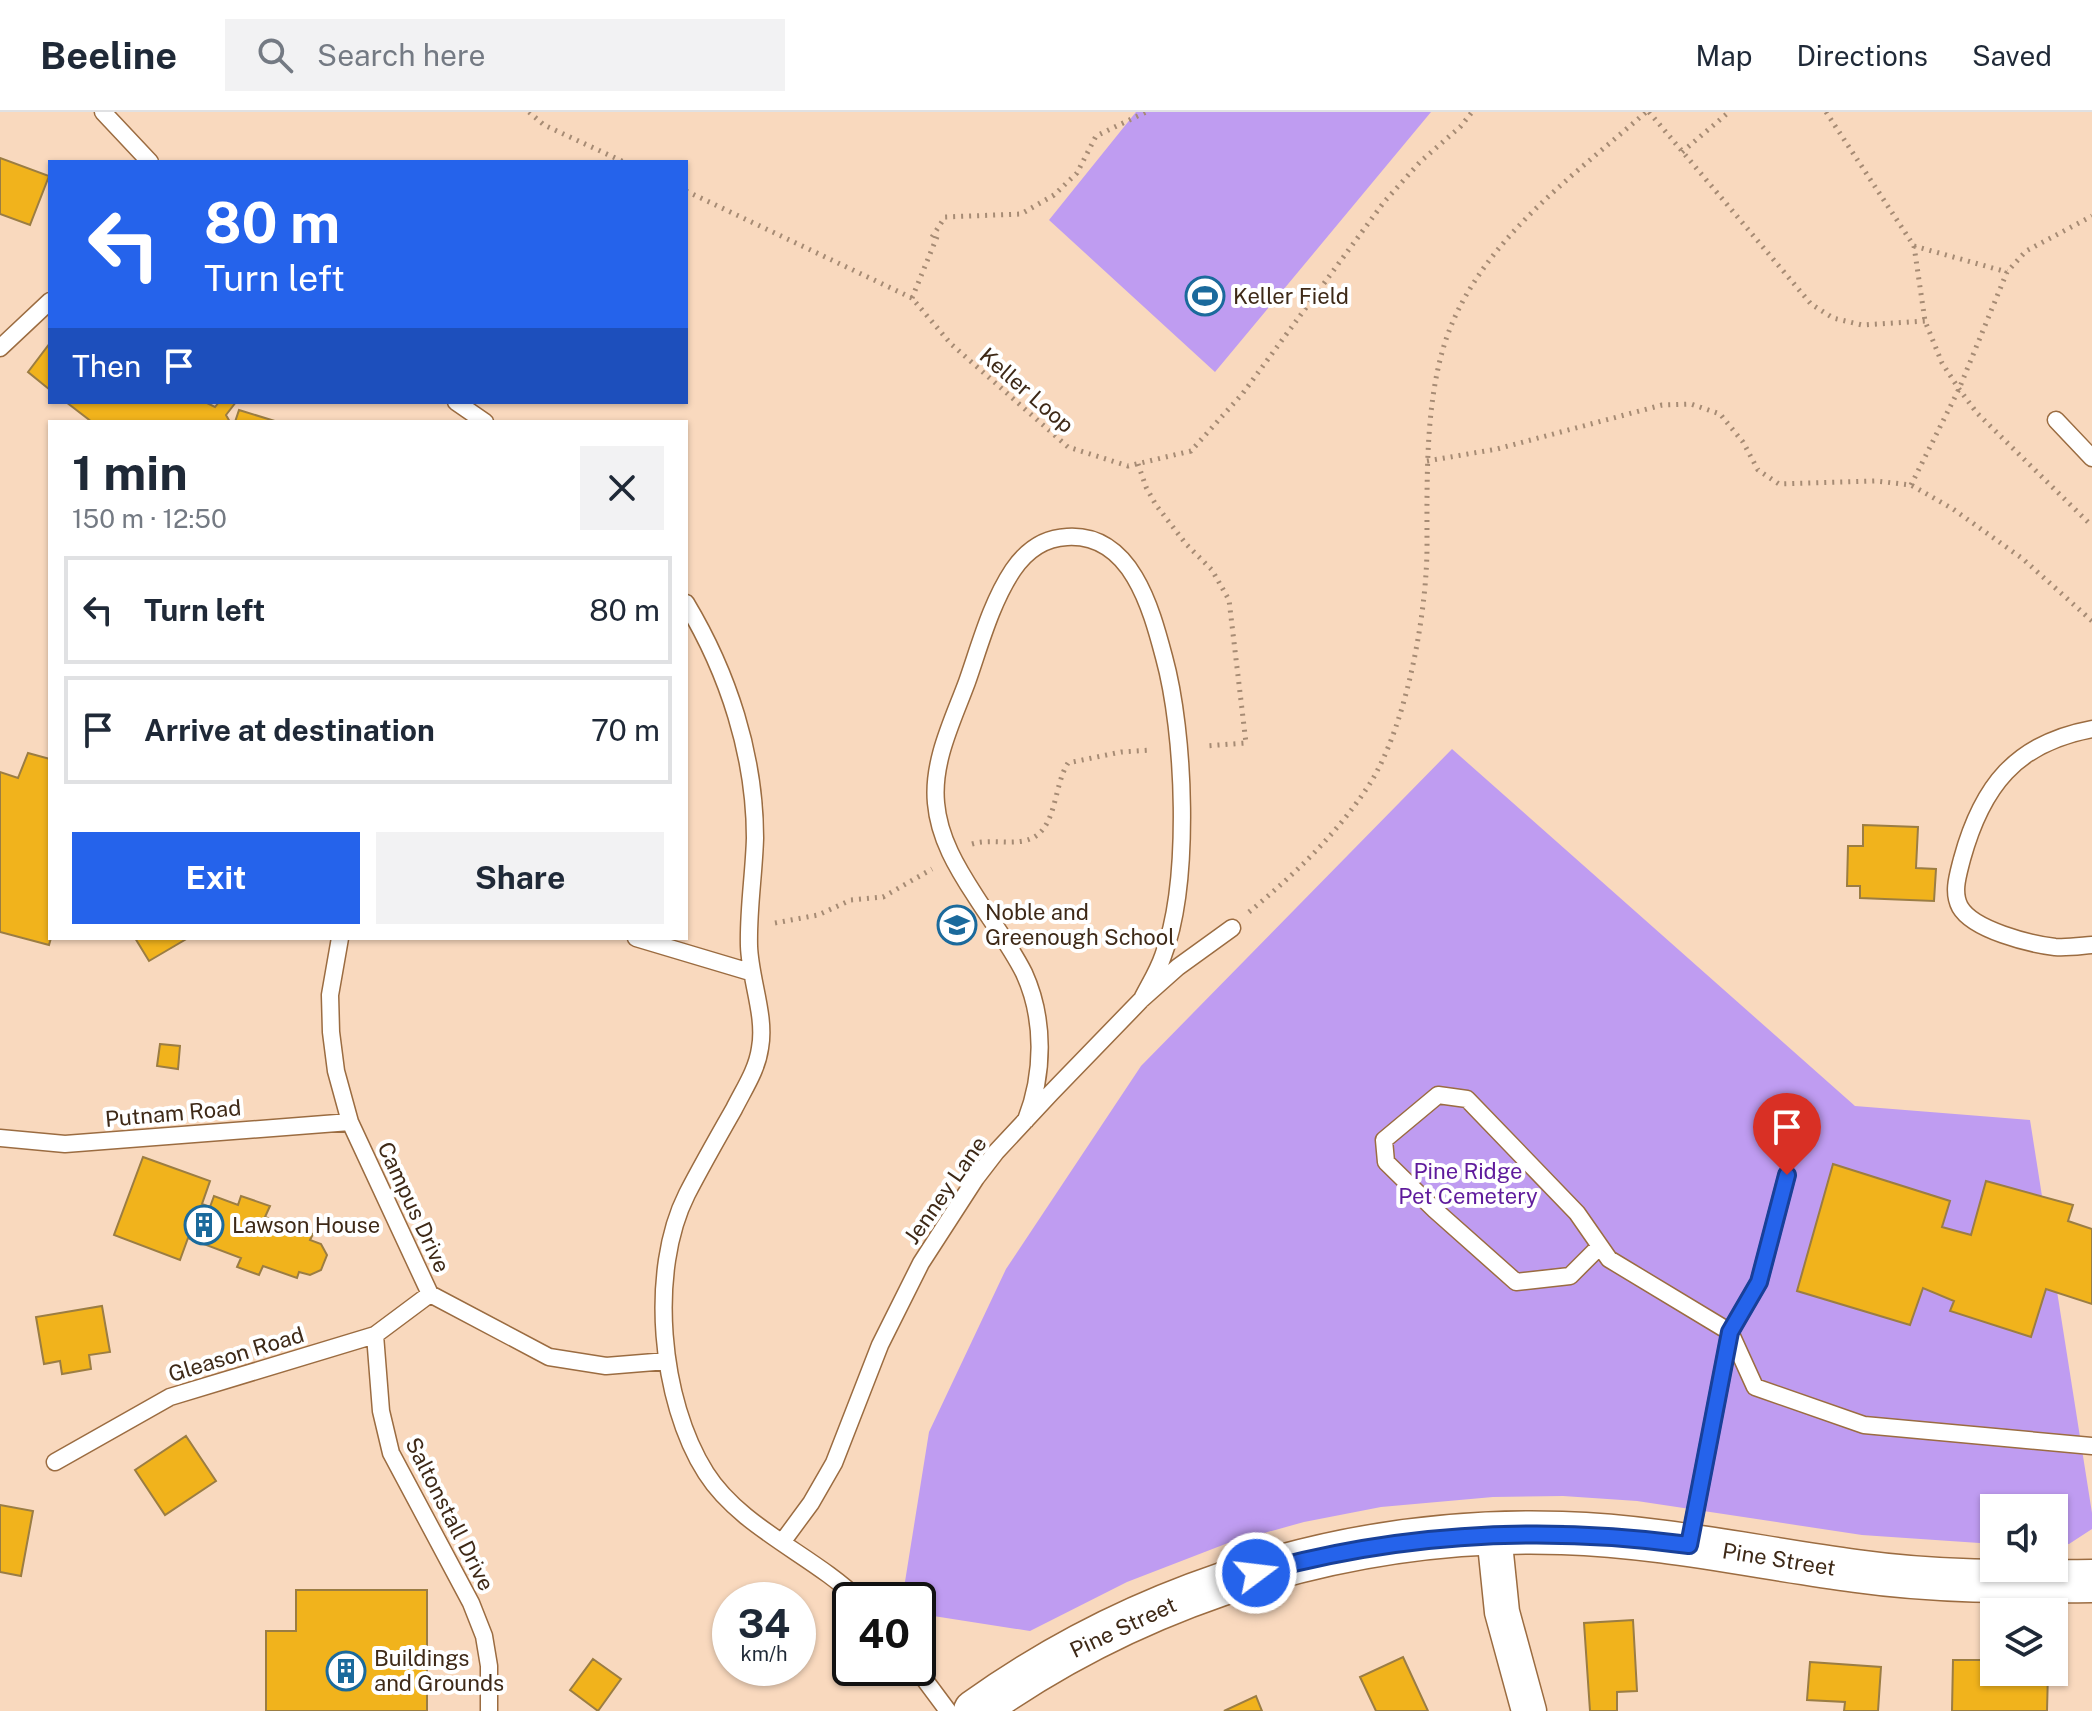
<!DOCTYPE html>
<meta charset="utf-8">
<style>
body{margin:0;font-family:"Public Sans",sans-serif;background:#f2f2f3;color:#1f2937;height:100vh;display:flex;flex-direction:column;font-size:30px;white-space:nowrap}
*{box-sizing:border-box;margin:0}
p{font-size:26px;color:#747a83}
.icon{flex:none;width:44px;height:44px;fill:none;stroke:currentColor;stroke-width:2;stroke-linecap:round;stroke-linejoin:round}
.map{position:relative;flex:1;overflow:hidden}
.drawer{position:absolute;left:48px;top:308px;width:640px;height:520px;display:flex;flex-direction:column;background:#fff;border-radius:0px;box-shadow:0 2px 6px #0004}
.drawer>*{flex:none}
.top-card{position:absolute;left:48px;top:48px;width:640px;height:244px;border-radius:0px;box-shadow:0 2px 6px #0004;background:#2563eb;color:#fff;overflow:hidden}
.tools{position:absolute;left:1980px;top:1382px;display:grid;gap:16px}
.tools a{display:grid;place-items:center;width:88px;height:88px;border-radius:0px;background:#fff;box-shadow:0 2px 6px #0004;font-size:40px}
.speed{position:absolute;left:712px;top:1470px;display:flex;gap:16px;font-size:40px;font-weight:700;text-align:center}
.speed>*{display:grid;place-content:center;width:104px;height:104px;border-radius:50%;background:#fff;box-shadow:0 2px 6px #0004;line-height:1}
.speed small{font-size:20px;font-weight:400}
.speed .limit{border:4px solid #111;border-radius:12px;background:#fff;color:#111}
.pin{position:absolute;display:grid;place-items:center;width:68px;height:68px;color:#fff;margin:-82px -34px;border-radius:50% 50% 50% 0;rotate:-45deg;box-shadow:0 0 8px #0007}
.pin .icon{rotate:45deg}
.me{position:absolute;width:88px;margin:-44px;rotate:75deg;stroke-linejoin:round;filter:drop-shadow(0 0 6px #0008)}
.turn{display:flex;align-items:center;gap:28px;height:168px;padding:0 24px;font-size:36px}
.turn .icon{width:104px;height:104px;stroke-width:2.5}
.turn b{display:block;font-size:56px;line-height:68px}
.then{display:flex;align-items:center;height:76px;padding:0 24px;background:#0003;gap:16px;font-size:30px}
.round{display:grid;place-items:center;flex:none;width:84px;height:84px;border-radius:0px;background:#f2f2f3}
.headline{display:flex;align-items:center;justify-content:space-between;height:136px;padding:0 24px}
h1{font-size:48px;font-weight:700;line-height:60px}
.primary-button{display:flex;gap:16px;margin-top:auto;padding:16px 24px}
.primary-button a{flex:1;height:92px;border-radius:0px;background:#2563eb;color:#fff;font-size:32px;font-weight:700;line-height:92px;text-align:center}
.primary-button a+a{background:#f2f2f3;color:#1f2937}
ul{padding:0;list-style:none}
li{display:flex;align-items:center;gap:24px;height:108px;margin:0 16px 12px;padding:0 8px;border:4px solid #e0e1e3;border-radius:0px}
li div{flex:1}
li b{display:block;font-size:30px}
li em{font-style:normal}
header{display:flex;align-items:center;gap:48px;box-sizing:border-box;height:112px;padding:0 40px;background:#fff;border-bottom:2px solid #e0e1e3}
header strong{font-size:38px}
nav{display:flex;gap:44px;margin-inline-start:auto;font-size:28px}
.search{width:560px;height:72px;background:#f2f2f3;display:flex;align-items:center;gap:20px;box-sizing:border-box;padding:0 28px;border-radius:0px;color:#747a83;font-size:30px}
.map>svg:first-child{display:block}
</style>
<header>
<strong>Beeline</strong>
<div class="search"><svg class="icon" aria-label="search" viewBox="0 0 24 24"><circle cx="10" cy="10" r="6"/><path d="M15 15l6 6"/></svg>Search here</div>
<nav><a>Map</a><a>Directions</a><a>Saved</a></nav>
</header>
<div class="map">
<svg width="2092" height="1599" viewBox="0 0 2092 1599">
<rect width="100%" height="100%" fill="#f9d9be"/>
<path fill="#bf9cf1" d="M1136 0H1431L1215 260 1049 108Z
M1452 637 1855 994 2030 1008 2092 1401V1417L2069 1432H2054V1396H1994V1432L1862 1423 1637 1389 1563 1384 1493 1385 1381 1395 1304 1410 1228 1431 1127 1470 1030 1519 927 1503 918 1492V1488H914L904 1476 929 1320 1006 1157 1141 954Z"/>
<path fill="#f1b31c" stroke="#9b7d43" stroke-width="2" d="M0 46 49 64 30 113 0 102Z
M50 231V278L28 260Z
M66 290H205L215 295 219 290H236L226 303 230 310H92Z
M239 298 278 310H235Z
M28 641 50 647 51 826 49 833 0 820V660L18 666Z
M1863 713 1918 715 1916 756 1936 757 1934 789 1860 786V774H1847L1848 734H1863Z
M135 826H188L149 849Z
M160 932 180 934 178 957 157 954Z
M143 1045 210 1069 202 1092 210 1095 214 1084 238 1093 241 1084 270 1094 265 1105 313 1122 310 1128 321 1132 327 1143 321 1158 310 1163 299 1160 297 1166 263 1154 259 1163 237 1155 241 1146 188 1126 180 1148 114 1123Z
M1833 1052 1950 1089 1942 1115 1971 1123 1986 1069 2073 1093 2068 1109 2092 1117V1192L2046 1177 2031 1225 1950 1199 1954 1189 1923 1176 1910 1213 1797 1179Z
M102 1194 110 1240 89 1243 91 1257 62 1262 60 1249 44 1252 36 1205Z
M186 1324 216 1369 165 1403 135 1358Z
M0 1393 33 1399 21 1464 0 1460Z
M296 1478H427V1599H266V1519H296Z
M1633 1508 1637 1579 1617 1580V1599H1590L1584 1511Z
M1403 1545 1428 1599H1376L1360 1565Z
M593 1547 621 1567 598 1599 570 1578Z
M1953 1548H1994V1560H2048L2047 1599H1952Z
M1810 1550 1881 1555 1878 1599H1844L1845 1590 1807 1588Z
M1256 1584 1262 1599H1224Z"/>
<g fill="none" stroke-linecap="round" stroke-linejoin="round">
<g stroke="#9b6c41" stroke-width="19">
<path id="service" d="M103 0 150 50
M0 236 50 189
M456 290 485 310
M2056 308 2092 346
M686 491C728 561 755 643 755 726 754 762 748 798 749 834 750 867 766 904 760 936 757 958 744 977 734 997 718 1025 702 1053 687 1082 648 1159 660 1289 706 1361 741 1416 813 1443 859 1488
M2092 617C2016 631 1982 674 1962 747 1958 763 1952 780 1960 795 1973 818 2030 832 2055 835 2067 836 2080 834 2092 833
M340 826 330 883 331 920 336 959 350 1010 430 1182 549 1245 606 1254 667 1249
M636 826 750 860
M1026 1008C1044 962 1045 907 1024 861 1011 835 992 810 976 785 957 756 939 726 936 691 932 649 953 608 967 570 980 533 991 491 1013 458 1026 439 1043 426 1067 425 1131 421 1151 496 1164 545 1185 621 1191 770 1163 844 1158 859 1149 873 1142 887
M0 1026 65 1032 350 1010
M1600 1134 1570 1164 1516 1170 1435 1098 1386 1050 1384 1028 1438 983 1467 987 1577 1101 1609 1147 1730 1220 1755 1275 1864 1313 2092 1334
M375 1223 381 1299 391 1341 471 1491 484 1524 489 1554V1599
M55 1350 170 1285 375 1223 430 1182
M783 1429 811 1391 834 1351 880 1233 921 1151 976 1066 996 1040 1051 981 1142 887 1178 855 1232 816
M1689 1433 1730 1220 1759 1170 1787 1063
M916 1556 948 1599"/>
</g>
<g stroke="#9b6c41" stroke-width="37">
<path id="minor" d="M1494 1422 1502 1500 1529 1599"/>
</g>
<g stroke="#9b6c41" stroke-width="45">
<path id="tertiary" d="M975 1599C1144 1478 1354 1414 1562 1421 1661 1424 1758 1446 1856 1459 1934 1470 2013 1470 2092 1469"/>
</g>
<path stroke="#a68b74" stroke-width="5" stroke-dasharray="2 6" stroke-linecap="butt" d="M529 0 544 13 624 50
M1649 0 1811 192 1833 206 1862 213 1925 209
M1826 0 1914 134 1925 209 1942 251 1959 277 1977 301 2092 414
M1682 40 1729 0
M686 79 912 186 951 232 1068 335 1128 354 1191 339 1243 281 1384 90 1420 50 1461 14 1472 0
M932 125 945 105 1021 102 1054 83 1077 61 1096 24 1146 0
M1914 134 2007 160
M912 186 939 120
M1427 349 1497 337 1662 293 1691 292 1720 302 1743 330 1758 358 1779 372 1876 369 1911 373 1953 397 2023 447 2092 509
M1138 352 1146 375 1156 393 1186 432 1212 458 1229 488 1246 631 1205 634
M1911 373 1959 277 2007 160 2026 139 2092 104
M972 732C989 727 1006 732 1023 729 1058 723 1052 676 1068 651L1121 640 1152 638
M1249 800C1295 762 1336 723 1369 673 1407 614 1428 497 1427 428 1427 358 1425 271 1454 207 1493 120 1577 61 1646 0
M775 811 818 803 851 788 883 785 932 757"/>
<use href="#service" stroke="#fff" stroke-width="16"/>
<use href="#minor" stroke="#fff" stroke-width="34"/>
<use href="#tertiary" stroke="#fff" stroke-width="42"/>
</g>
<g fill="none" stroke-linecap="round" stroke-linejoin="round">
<g stroke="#184099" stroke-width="20">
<path id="route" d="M1256 1461C1398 1421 1543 1413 1689 1433L1730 1220 1759 1170 1787 1063"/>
</g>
<use href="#route" stroke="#2563eb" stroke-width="14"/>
</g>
<defs>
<g id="stadium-ring" transform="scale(2)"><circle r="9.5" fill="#fff" stroke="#1b6a9c" stroke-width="1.5"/><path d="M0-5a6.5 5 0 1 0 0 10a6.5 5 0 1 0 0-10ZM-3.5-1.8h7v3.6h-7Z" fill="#1b6a9c"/></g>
<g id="school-ring" transform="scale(2)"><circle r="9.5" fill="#fff" stroke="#1b6a9c" stroke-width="1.5"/><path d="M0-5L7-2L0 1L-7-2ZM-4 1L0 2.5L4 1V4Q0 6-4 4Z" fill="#1b6a9c"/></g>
<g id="building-ring" transform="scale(2)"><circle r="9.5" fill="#fff" stroke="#1b6a9c" stroke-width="1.5"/><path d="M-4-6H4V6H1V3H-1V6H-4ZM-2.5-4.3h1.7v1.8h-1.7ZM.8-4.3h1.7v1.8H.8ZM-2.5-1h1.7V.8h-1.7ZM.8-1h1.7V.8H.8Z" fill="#1b6a9c"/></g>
</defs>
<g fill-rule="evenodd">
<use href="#stadium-ring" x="1205" y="184"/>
<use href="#school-ring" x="957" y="813"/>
<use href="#building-ring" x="204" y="1113"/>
<use href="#building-ring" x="346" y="1559"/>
</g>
<g text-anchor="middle" stroke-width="8" stroke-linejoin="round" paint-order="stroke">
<g font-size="22" fill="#3e2917" stroke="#fff" text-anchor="start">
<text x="1233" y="192">Keller Field</text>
<text x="985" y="808">Noble and<tspan x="985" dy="25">Greenough School</tspan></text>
<text x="232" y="1121">Lawson House</text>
<text x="374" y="1554">Buildings<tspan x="374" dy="25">and Grounds</tspan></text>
</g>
<g font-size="22" fill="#3e2917" stroke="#fff">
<text transform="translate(1027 278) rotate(41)" y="8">Keller Loop</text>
<text transform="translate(173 1001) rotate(-5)" y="8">Putnam Road</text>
<text transform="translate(945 1078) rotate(-55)" y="8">Jenney Lane</text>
<text transform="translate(414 1095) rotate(65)" y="8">Campus Drive</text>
<text transform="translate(236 1242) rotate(-17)" y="8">Gleason Road</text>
<text transform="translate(450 1402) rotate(63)" y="8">Saltonstall Drive</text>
<text transform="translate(1779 1447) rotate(9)" y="8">Pine Street</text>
<text transform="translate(1123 1515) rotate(-25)" y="8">Pine Street</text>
</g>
<g font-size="22" fill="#5f1b9c" stroke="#fff">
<text x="1468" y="1067">Pine Ridge<tspan x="1468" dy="25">Pet Cemetery</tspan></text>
</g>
</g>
</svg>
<div class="tools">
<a><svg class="icon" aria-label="sound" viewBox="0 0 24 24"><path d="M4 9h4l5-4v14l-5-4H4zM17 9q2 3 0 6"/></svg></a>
<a><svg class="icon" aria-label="layers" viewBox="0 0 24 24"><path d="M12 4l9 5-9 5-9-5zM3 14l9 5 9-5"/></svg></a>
</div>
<div class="speed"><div>34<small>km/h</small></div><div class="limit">40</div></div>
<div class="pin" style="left:1787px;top:1063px;background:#d93025"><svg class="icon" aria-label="arrive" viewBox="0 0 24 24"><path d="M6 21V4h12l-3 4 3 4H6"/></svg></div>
<svg class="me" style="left:1256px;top:1461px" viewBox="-20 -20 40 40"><circle r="17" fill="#2563eb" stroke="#fff" stroke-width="3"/><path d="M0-11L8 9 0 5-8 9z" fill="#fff"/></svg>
<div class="top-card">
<div class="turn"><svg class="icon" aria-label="left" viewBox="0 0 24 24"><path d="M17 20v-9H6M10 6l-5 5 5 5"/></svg><div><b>80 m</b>Turn left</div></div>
<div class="then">Then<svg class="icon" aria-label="arrive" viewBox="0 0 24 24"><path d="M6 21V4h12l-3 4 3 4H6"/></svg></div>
</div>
<section class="drawer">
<div class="headline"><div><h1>1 min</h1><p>150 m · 12:50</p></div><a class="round"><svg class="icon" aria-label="close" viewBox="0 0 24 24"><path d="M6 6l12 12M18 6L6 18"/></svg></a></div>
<ul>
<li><svg class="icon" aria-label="left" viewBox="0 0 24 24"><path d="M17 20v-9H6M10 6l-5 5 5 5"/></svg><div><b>Turn left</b></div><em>80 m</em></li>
<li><svg class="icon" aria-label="arrive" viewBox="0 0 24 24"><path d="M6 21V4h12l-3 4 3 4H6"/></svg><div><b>Arrive at destination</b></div><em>70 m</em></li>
</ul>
<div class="primary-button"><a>Exit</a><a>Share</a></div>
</section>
</div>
